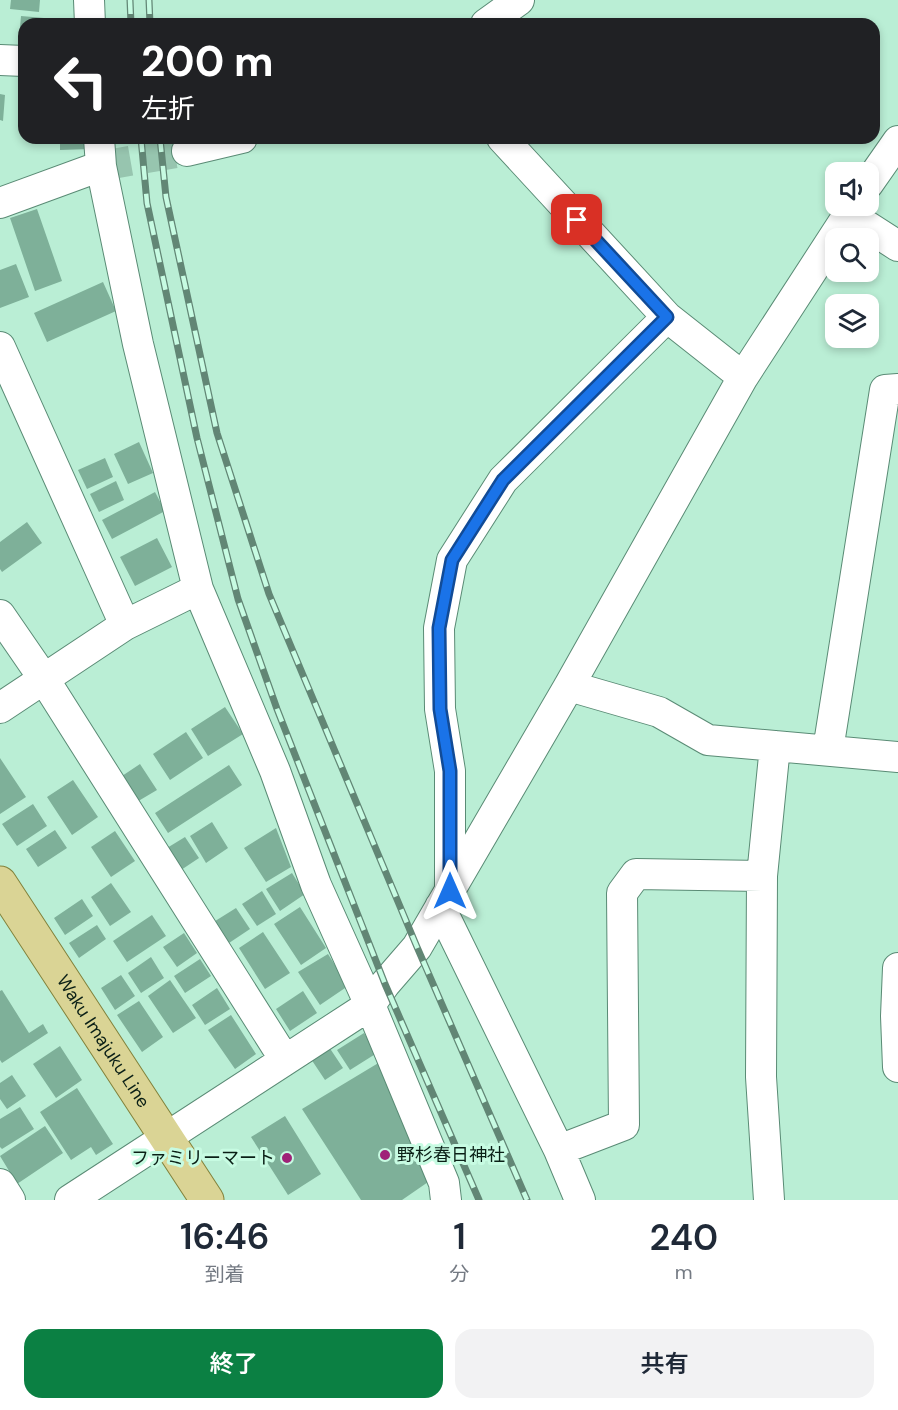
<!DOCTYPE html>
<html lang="ja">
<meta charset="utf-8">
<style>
body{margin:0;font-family:"DM Sans","Noto Sans JP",sans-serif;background:#f2f2f3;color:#1f2937;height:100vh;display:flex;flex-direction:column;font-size:22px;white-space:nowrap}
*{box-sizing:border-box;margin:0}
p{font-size:20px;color:#747a83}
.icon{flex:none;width:33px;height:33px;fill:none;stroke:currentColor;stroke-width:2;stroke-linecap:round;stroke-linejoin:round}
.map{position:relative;height:1200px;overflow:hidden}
.panel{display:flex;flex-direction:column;background:#fff;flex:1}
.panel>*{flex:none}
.guide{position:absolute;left:18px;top:18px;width:862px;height:126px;border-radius:18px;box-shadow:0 3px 9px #0003;background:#202124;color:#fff;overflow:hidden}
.buttons{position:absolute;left:825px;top:162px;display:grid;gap:12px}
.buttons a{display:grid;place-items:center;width:54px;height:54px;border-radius:12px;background:#fff;box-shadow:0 3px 9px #0003;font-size:30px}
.pin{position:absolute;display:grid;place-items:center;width:51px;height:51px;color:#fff;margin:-26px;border-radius:12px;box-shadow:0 3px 9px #0006}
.me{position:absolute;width:66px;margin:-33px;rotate:0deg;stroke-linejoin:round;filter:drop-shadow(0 0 4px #0008)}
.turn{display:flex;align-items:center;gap:21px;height:126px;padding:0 24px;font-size:27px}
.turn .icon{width:78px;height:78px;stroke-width:2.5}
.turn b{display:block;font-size:42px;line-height:51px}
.eta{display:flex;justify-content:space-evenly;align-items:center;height:102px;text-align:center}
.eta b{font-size:36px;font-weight:600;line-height:42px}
.primary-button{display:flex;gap:12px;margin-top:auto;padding:12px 24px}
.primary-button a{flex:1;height:69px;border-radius:18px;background:#0b8043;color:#fff;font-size:24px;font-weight:600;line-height:69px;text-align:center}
.primary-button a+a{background:#f2f2f3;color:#1f2937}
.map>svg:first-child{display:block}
</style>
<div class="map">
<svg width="898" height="1200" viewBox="0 0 898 1200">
<rect width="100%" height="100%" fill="#baeed5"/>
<path fill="#7eb099" d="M11 0H40L39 12 10 9Z
M21 16 44 18 43 24H24V40L19 39Z
M50 19 80 23V24H49Z
M0 94 5 95 3 121 0 120Z
M60 138H89L90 149 60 150Z
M37 209 62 281 35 291 10 218Z
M16 264 29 297 0 308V270Z
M103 282 116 311 47 342 34 313Z
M139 442 153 473 128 484 114 454Z
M105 458 113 477 87 489 78 470Z
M116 481 124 500 99 512 90 494Z
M155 492 165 511 112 539 102 520Z
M27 522 42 543 2 572 0 569V542Z
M157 538 172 567 135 586 120 557Z
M225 707 243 734 208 756 191 729Z
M186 732 203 758 170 780 153 754Z
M0 758 26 797 0 814Z
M140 764 157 790 135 803 119 778Z
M229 765 242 785 168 833 155 813Z
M73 780 98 817 72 835 47 797Z
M33 804 47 826 17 846 2 824Z
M212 822 228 848 206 863 190 836Z
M276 828 291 867 266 882 244 848Z
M55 830 67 848 38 867 26 849Z
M115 831 135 861 111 877 91 847Z
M185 837 199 858 181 870 167 848Z
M292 873 305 894 280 911 266 889Z
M111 883 131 912 110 926 91 897Z
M262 891 276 914 257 926 242 904Z
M82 899 93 916 65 935 54 918Z
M300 907 326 948 301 965 274 924Z
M236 908 250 929 226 945 212 923Z
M152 915 166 936 127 962 113 941Z
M97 925 106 939 79 958 69 943Z
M263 932 290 973 265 989 239 948Z
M184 933 197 953 177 967 163 947Z
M328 954 348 986 320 1005 298 972Z
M151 957 164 978 141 993 128 973Z
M200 959 211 976 185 993 174 976Z
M121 975 135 996 115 1010 101 988Z
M170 980 196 1018 173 1033 148 996Z
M217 988 230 1009 205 1025 192 1005Z
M2 990 29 1033 43 1024 48 1033 2 1063 0 1060V991Z
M303 991 317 1013 290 1031 276 1009Z
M139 1001 163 1037 142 1052 117 1015Z
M231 1015 256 1054 235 1069 208 1030Z
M364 1033 377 1053 350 1070 337 1050Z
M60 1046 82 1080 56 1098 33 1064Z
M329 1047 343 1068 325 1080 311 1059Z
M385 1059 431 1180 402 1200H361L302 1109Z
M12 1075 26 1096 7 1109 0 1099V1083Z
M77 1088 113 1144 96 1155 91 1147 71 1160 40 1112Z
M20 1107 34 1129 2 1149 0 1147V1119Z
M285 1116 321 1174 288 1195 251 1137Z
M45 1126 63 1153 17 1184 0 1156Z"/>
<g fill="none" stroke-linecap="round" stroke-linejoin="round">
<path stroke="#97c5af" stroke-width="30" stroke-dasharray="30 15" stroke-linecap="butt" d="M101 166 187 151"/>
<g stroke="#5a8b75" stroke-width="32">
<path id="minor" d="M89 0 90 24
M486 24 519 0
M0 60 24 61
M99 138 101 166 138 344 198 589 275 771 316 885 370 1005 444 1183 446 1200
M502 138 667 317 743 377
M187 151 242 138
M868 184 898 141
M0 203 101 166
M848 214 898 246
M0 347 125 625
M0 615 44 679 285 1060
M569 686 659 712 708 740 898 757
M0 708 125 625 198 589
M828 750 885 390 898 389
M450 889V771L440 709 439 628 452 560 503 480 667 317
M440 907 559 1150 580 1200
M898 968 896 1016 898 1067
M559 1150 624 1125 622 893 636 874 762 876
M0 1184 10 1200
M70 1200 370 1005 385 984 417 947 569 686 743 377 854 206
M769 1200 761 1077 762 876 775 746"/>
</g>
<g stroke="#82823b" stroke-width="35">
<g id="major">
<path id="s1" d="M0 883 207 1200"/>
</g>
</g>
<use href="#minor" stroke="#fff" stroke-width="30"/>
<use href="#major" stroke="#dad495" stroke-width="33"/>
<g stroke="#628675" stroke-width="7">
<path id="rail" d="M130 0 131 24
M149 0 150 24
M141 138 147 203 197 438 238 599 277 709 385 984 479 1200
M160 138 166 197 217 433 269 594 417 947 527 1200"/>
</g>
<use href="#rail" stroke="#c7fbe2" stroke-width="4.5" stroke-dasharray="14" stroke-linecap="butt"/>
</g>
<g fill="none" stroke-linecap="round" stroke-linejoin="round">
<g stroke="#114b97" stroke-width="15">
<path id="route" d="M450 891V771L440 709 439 628 452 560 503 480 667 317 577 220"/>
</g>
<use href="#route" stroke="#1a73e8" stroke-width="10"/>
</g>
<g fill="#9f2378" stroke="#c7fbe2" stroke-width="2">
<circle cx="385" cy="1155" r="6"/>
<circle cx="287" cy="1158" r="6"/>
</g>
<g text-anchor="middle" stroke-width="6" stroke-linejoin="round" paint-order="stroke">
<g font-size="18" fill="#0a1f16" stroke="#c7fbe2">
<text dy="6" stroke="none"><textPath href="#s1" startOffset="189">Waku Imajuku Line</textPath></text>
</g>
<g font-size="18" fill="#0a1f16" stroke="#c7fbe2" text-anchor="start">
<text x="397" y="1161">野杉春日神社</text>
<text x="275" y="1164" text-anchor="end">ファミリーマート</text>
</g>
</g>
</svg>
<div class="buttons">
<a><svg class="icon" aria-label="sound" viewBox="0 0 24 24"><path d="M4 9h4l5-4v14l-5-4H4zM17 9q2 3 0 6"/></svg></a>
<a><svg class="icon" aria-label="search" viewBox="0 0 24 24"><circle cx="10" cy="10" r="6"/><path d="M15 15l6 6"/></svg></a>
<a><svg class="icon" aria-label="layers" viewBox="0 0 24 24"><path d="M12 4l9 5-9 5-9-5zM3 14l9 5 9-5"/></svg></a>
</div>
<div class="pin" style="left:577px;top:220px;background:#d93025"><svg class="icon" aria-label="arrive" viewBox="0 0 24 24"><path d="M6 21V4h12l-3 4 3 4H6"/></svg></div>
<svg class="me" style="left:450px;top:891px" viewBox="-20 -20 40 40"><path d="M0-17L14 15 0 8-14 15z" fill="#1a73e8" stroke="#fff" stroke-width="4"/></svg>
<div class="guide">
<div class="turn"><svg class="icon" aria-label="left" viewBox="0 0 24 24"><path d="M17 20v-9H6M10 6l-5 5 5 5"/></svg><div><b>200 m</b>左折</div></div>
</div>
</div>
<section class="panel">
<div class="eta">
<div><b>16:46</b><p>到着</p></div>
<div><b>1</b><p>分</p></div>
<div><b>240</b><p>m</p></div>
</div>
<div class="primary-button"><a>終了</a><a>共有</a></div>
</section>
